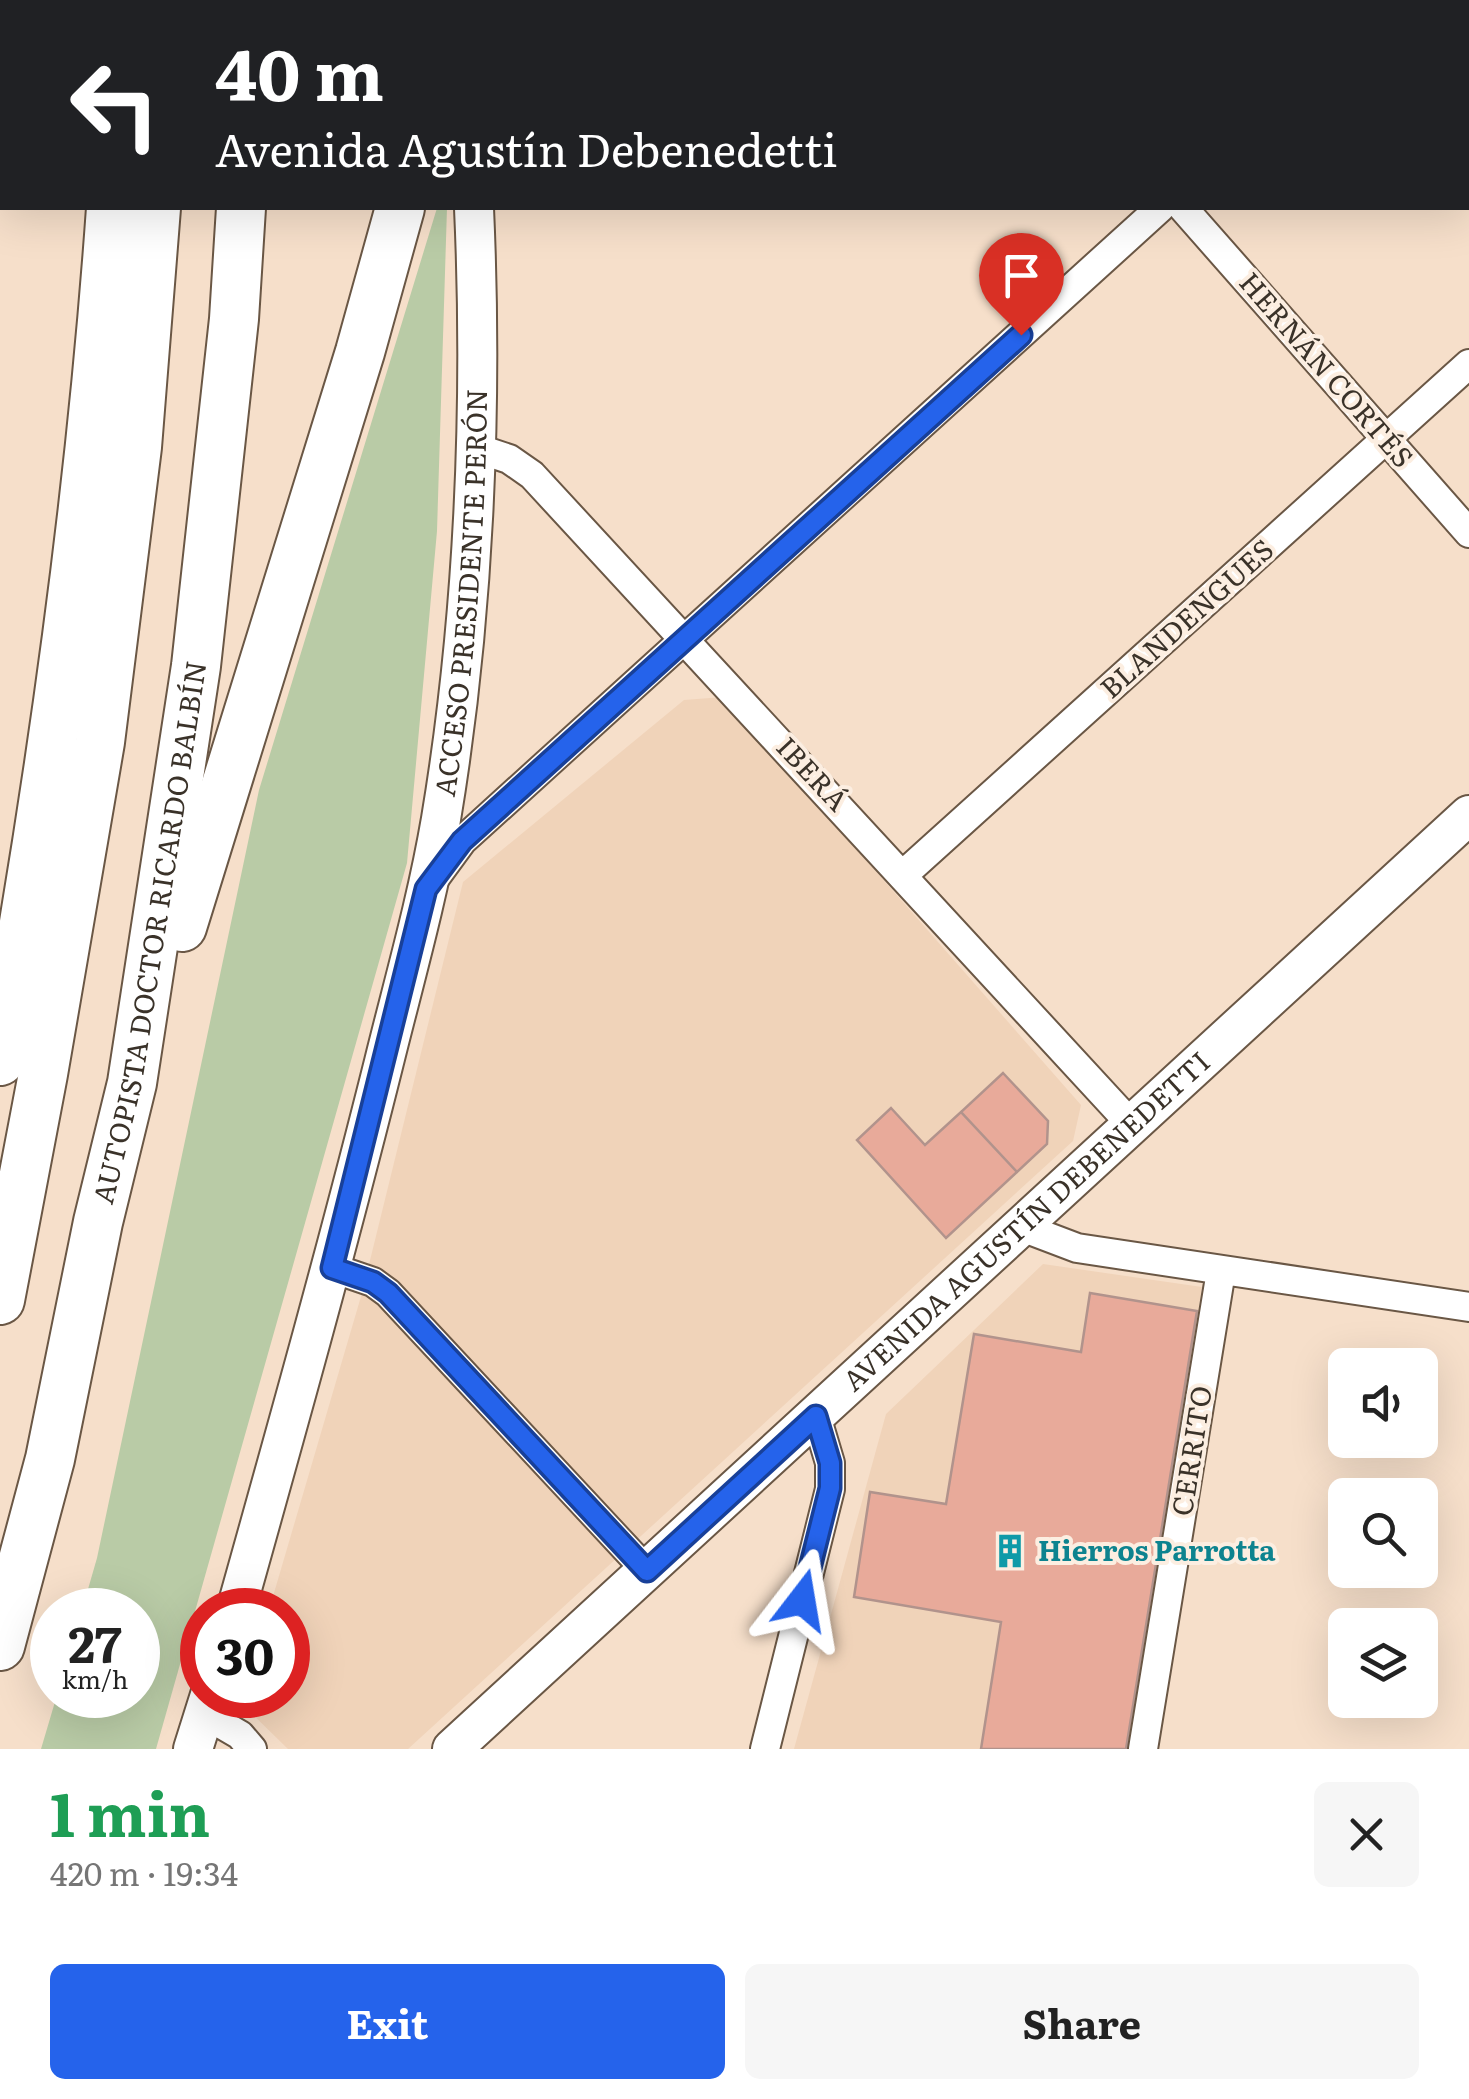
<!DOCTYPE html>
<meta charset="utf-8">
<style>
body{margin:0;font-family:Literata,serif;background:#f6f6f6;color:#222;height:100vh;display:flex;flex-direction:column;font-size:38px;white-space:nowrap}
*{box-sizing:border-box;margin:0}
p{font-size:32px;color:#767676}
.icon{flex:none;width:55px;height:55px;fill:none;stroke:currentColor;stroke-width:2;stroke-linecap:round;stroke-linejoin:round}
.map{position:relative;height:1749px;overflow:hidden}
.side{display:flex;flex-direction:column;background:#fff;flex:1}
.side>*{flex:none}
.hud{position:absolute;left:0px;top:0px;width:1470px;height:210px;box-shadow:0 10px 40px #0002;background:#202124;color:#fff;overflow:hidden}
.tools{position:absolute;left:1328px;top:1348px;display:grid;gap:20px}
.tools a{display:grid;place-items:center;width:110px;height:110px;border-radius:15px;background:#fff;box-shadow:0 10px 40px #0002;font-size:50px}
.speed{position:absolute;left:30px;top:1588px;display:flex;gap:20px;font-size:50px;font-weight:700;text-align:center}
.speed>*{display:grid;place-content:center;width:130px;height:130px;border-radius:50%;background:#fff;box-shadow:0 10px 40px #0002;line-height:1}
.speed small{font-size:25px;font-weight:400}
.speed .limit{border:15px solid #d22;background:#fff;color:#111}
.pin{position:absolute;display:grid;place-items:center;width:85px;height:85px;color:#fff;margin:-102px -42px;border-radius:50% 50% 50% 0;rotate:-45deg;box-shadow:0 0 10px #0007}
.pin .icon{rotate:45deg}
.me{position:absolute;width:110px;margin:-55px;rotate:14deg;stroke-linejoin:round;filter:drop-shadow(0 0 8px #0008)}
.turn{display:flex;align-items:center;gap:35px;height:210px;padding:0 50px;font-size:45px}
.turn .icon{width:130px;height:130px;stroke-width:2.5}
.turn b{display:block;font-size:70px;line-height:85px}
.round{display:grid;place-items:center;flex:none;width:105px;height:105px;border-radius:15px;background:#f6f6f6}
.summary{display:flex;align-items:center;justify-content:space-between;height:170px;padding:0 50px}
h1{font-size:60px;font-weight:700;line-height:75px;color:#1e9e55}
.cta{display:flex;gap:20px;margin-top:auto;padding:20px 50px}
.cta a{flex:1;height:115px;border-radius:15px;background:#2563eb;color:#fff;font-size:40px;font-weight:700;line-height:115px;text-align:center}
.cta a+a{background:#f6f6f6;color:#222}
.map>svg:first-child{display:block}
</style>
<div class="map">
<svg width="1469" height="1749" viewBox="0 0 1469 1749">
<rect width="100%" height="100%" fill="#f6dfca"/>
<path fill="#f0d3b9" d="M723 697 1081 1105 1073 1141 408 1749H288L242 1704 244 1695H288V1610H269L362 1293 463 882 684 700Z
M1043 1264 1202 1287 1129 1749H794L886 1414Z"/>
<path fill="#b9cba6" d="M437 208H447L437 531 407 863 156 1749H41L57 1695H138V1610H82L97 1558 259 790Z"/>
<path fill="#e8aa9a" stroke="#b1938c" stroke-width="2.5" d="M1003 1073 1048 1121 1047 1144 1017 1172 961 1112Z
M891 1108 925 1145 961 1112 1017 1172 946 1238 857 1140Z
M1090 1293 1197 1311 1126 1749H981L1001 1622 854 1597 870 1492 946 1504 974 1334 1081 1352Z"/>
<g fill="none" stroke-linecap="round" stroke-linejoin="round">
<g stroke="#6a5745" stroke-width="32">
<path id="street" d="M998 0 1000 2
M1382 2 1385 0
M1183 208 1469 533
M476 448 509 459 532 475 1130 1123
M904 874 1469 364
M432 882 462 841 1160 208
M1019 1226 1077 1248 1469 1307
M332 1268 373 1282 388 1293 647 1571
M204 1714 240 1735 252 1749
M765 1749 830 1489V1463L816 1416
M1143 1749 1221 1271"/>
</g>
<g stroke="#6a5745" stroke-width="42">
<g id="secondary">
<path d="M460 0 461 2"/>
<path id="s1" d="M236 1610C287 1428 338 1246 384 1062 404 981 427 901 441 819 474 621 483 408 474 208"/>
<path d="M193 1749 210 1695"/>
<path id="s2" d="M452 1749 1469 815"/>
</g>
</g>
<g stroke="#6a5745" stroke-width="52">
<g id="highway">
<path d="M427 0V2"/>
<path d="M121 2V0"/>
<path d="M168 2V0"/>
<path d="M253 2 254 0"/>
<path d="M182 927 360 352 400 208"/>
<path d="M0 1061C51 779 91 493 111 208"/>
<path d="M0 1300 43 1074 100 742 137 447 156 208"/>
<path id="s3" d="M0 1646 50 1459 98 1222 132 1083 196 666 234 319 241 208"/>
</g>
</g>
<use href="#street" stroke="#fff" stroke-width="28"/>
<use href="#secondary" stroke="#fff" stroke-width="38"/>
<use href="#highway" stroke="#fff" stroke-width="48"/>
</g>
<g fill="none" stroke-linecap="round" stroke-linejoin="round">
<g stroke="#184099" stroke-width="25">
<path id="route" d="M802 1600 830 1488V1463L816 1416 647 1571 388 1293 373 1282 332 1268 426 889 462 841 1021 335"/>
</g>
<use href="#route" stroke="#2563eb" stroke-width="18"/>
</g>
<defs>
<g id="building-bare" transform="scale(2.7)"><path d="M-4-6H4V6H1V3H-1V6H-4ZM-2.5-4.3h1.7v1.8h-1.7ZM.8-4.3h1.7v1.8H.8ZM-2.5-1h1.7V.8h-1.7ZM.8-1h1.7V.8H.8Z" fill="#0f9aa8" stroke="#fceee1" stroke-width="2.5" paint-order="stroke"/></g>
</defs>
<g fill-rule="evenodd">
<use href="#building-bare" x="1010" y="1551"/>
</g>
<g text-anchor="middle" stroke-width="8" stroke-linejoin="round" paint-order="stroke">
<g font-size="28" fill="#3a3229" stroke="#fceee1">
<text transform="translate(1326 370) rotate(49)" y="10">HERNÁN CORTÉS</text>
<text dy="10" stroke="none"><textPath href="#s1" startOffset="1045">ACCESO PRESIDENTE PERÓN</textPath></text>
<text transform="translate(1187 619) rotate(-42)" y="10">BLANDENGUES</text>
<text transform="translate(812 774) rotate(47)" y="10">IBERÁ</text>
<text dy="10" stroke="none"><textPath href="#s3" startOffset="730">AUTOPISTA DOCTOR RICARDO BALBÍN</textPath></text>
<text dy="10" stroke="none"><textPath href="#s2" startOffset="780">AVENIDA AGUSTÍN DEBENEDETTI</textPath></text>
<text transform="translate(1192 1451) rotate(-81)" y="10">CERRITO</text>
</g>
<g font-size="28" font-weight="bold" fill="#0d838f" stroke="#fceee1" text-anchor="start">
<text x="1038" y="1561">Hierros Parrotta</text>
</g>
</g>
</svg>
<div class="tools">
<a><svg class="icon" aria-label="sound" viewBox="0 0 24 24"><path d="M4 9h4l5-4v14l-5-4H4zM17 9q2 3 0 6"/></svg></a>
<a><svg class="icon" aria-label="search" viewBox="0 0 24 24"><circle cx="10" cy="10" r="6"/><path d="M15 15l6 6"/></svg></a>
<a><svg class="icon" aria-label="layers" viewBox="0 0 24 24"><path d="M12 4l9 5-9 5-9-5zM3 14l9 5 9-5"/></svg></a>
</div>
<div class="speed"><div>27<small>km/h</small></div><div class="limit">30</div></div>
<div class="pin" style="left:1021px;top:335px;background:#d93025"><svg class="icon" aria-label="arrive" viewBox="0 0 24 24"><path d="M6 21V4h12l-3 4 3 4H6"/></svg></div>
<svg class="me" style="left:802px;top:1600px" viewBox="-20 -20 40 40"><path d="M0-17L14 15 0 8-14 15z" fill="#2563eb" stroke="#fff" stroke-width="4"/></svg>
<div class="hud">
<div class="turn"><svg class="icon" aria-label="left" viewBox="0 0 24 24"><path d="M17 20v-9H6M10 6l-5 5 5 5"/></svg><div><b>40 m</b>Avenida Agustín Debenedetti</div></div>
</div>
</div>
<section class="side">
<div class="summary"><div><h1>1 min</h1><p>420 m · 19:34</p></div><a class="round"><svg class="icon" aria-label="close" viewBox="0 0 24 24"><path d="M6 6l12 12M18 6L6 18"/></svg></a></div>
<div class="cta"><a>Exit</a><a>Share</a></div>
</section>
